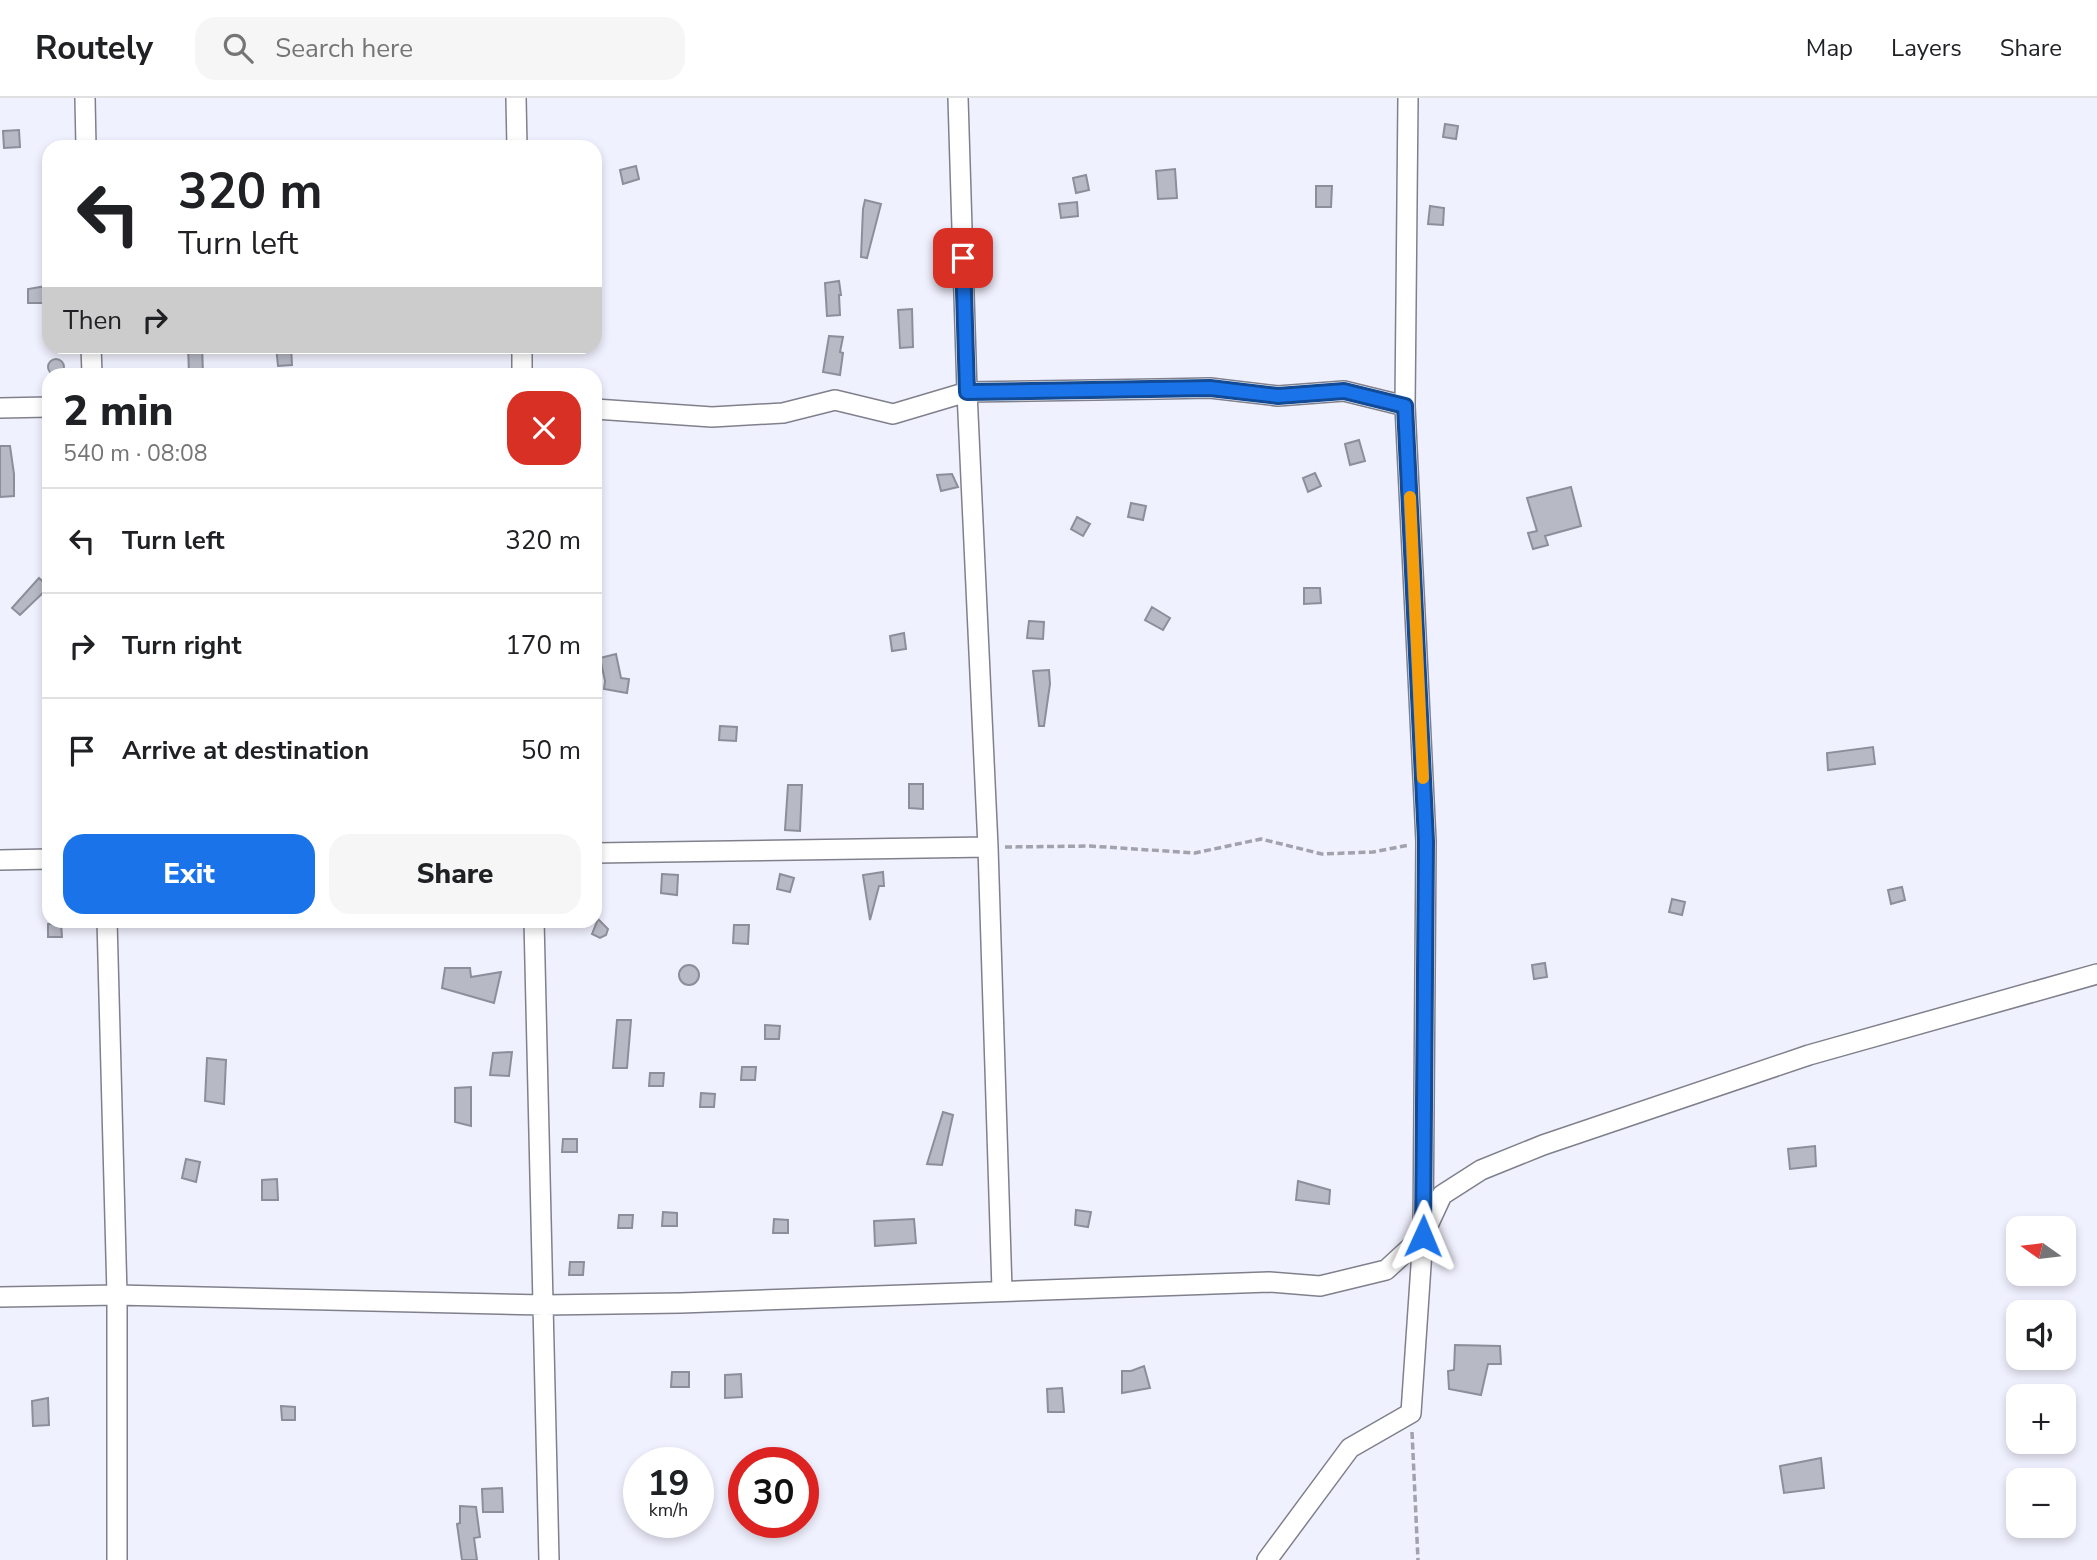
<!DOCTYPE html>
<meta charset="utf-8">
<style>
body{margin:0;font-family:"Nunito Sans",sans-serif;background:#f6f6f6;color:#202124;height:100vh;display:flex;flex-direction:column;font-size:26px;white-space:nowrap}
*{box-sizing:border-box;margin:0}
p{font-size:23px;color:#757577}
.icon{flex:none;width:38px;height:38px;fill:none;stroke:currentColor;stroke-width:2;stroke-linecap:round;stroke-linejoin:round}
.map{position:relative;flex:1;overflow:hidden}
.panel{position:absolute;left:42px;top:270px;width:560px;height:560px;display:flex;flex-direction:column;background:#fff;border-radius:21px;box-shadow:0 4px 10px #0003}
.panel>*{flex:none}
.hud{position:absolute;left:42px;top:42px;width:560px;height:214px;border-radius:21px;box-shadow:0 4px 10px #0003;background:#fff;color:#202124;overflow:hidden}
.needle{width:46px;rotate:284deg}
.fabs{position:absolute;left:2006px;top:1118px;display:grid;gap:14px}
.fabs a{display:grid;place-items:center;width:70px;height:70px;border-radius:14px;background:#fff;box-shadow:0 4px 10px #0003;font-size:35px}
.speed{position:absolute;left:623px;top:1349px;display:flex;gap:14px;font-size:35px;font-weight:700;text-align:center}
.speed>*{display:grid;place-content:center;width:91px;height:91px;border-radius:50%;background:#fff;box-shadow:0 4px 10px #0003;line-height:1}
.speed small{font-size:18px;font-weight:400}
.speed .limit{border:10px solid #d22;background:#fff;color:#111}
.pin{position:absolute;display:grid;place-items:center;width:60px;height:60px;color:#fff;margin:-30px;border-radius:14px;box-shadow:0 4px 10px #0006}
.me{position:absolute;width:77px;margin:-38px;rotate:1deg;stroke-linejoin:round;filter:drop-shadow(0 0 5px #0008)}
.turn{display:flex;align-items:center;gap:24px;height:147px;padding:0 21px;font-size:32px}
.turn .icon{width:91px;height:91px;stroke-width:2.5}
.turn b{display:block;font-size:49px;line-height:60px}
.then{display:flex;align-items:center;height:66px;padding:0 21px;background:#0003;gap:14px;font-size:26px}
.round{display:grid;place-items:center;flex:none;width:74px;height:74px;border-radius:21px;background:#f6f6f6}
.headline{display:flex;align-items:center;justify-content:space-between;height:119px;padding:0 21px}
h1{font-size:42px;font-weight:800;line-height:52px}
.primary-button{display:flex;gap:14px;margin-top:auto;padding:14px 21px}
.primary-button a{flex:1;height:80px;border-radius:21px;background:#1a73e8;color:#fff;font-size:28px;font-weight:800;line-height:80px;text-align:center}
.primary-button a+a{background:#f6f6f6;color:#202124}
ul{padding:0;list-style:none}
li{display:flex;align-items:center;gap:21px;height:105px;padding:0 21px;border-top:2px solid #e0e0e0}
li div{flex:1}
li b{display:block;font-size:26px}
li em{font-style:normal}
header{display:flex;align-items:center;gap:42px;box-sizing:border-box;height:98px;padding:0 35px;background:#fff;border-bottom:2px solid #e0e0e0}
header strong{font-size:33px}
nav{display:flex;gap:38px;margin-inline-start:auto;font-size:24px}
.search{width:490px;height:63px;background:#f6f6f6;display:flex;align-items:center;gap:18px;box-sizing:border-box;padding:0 24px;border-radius:21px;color:#757577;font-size:26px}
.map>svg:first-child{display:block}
</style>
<header>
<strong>Routely</strong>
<div class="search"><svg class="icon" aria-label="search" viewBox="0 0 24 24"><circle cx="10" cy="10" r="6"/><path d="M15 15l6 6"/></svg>Search here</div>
<nav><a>Map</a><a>Layers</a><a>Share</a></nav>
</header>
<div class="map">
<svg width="2097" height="1462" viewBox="0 0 2097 1462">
<rect width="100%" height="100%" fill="#f0f1fe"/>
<path fill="#b7b9c5" stroke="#8c8e9a" stroke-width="2" d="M1445 26 1458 28 1456 41 1443 39Z
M19 32 20 49 4 50 3 33Z
M636 68 639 81 623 86 620 72Z
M1175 71 1177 100 1158 101 1156 73Z
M1086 77 1089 92 1076 95 1073 80Z
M1316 88H1332L1331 109H1316Z
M865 102 881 106 867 160 861 159 863 111Z
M1077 104 1078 118 1061 120 1059 106Z
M1430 108 1444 110 1443 127 1428 126Z
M839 183 841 197H839L840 217 827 218 825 185Z
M46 188 47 205H28V191Z
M912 211 913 249 900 250 898 212Z
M829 238 843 239 840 254 843 255 840 277 823 274Z
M188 248H202L203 276H189Z
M276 248H291L292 267 278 268Z
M48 269a8 8 0 1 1 16 0a8 8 0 1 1-16 0Z
M1359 342 1365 363 1350 367 1345 346Z
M0 348H10L14 376V398L0 399Z
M1315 375 1321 388 1308 394 1303 380Z
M952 376 958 389 941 393 937 377Z
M1571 389 1581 428 1545 438 1548 447 1533 451 1528 435 1537 433 1527 400Z
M1131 405 1146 408 1143 422 1128 419Z
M1077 419 1090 426 1083 438 1071 431Z
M39 480 49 489 20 517 12 510Z
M1304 490H1320L1321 505 1304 506Z
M1152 509 1170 520 1163 532 1145 522Z
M1029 523 1044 524 1043 541 1027 540Z
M904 535 906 551 892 553 890 538Z
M616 556 621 580 629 581 627 595 604 591 605 583 600 560Z
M1049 572 1050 586 1044 628H1039L1033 573Z
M720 628 737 629 736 643 719 642Z
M1873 649 1875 666 1828 672 1827 655Z
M909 686H923V711L909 710Z
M788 687H802L800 733 785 732Z
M883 774 884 788H879L870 822 863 777Z
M662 776 678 777 677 797 661 795Z
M780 776 794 780 790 794 777 791Z
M1902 789 1905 802 1891 806 1888 792Z
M1672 801 1685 804 1682 817 1669 814Z
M598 821 608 831 606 837 600 840 592 836Z
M61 825 62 839H48V826Z
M734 827H749L748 846 733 845Z
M1545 865 1547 879 1534 881 1532 867Z
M679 877a10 10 0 1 1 20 0a10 10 0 1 1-20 0Z
M445 870H470L471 879 501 874 494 905 442 890Z
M617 922H631L627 970H613Z
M765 927 780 928 779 941H765Z
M512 954 509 978 490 977 493 955Z
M207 960 226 962 224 1006 205 1003Z
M742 969H756L755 982H741Z
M650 975H664L663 988H649Z
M471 989V1028L455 1024V990Z
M701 995 715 996 714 1009H700Z
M943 1014 953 1017 942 1067 927 1066Z
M563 1041H577V1054H562Z
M1815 1048 1816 1068 1790 1071 1788 1051Z
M186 1061 200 1064 196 1084 182 1080Z
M277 1081 278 1102H262V1082Z
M1298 1083 1330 1092 1329 1106 1296 1102Z
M1076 1112 1091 1114 1088 1129 1075 1127Z
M663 1114 677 1115V1128H662Z
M619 1117H633L632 1130H618Z
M774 1121 788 1122V1135H773Z
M914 1121 916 1145 875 1148 874 1123Z
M570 1164H584L583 1177H569Z
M1455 1247 1500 1248 1501 1266H1488L1481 1297 1449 1291 1448 1273 1454 1272Z
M1144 1268 1150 1290 1122 1295V1273H1131Z
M672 1274H689V1289H671Z
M741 1276 742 1299 725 1300V1277Z
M1062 1290 1064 1314H1048L1047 1291Z
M48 1300 49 1327 33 1328 32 1303Z
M281 1308 295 1309V1322H282Z
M1821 1360 1824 1390 1784 1395 1780 1368Z
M502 1390 503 1414H483L482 1391Z
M460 1408 476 1409 480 1439 474 1440 477 1462H462L457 1426 460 1425Z"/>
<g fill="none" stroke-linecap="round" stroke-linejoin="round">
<g stroke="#7f808c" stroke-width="22">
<path id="minor" d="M85 0 86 49
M516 0 517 49
M958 0 967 294 988 749 1002 1192
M91 248 92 276
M522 248V276
M0 310 49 309
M595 311 712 319 783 315 835 302 893 316 967 294 1159 291 1210 290 1278 298 1344 293 1405 308
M595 755 988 749
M0 762 49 761
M107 822 117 1197V1462
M534 822 549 1462
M0 1199 117 1197 544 1207 681 1205 1269 1184 1320 1188 1386 1172 1423 1138 1442 1097 1481 1072 1543 1047 1809 957 2097 876
M1267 1462 1350 1350 1411 1315 1423 1138 1426 743 1405 308 1408 0"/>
</g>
<path stroke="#a1a2ac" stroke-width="3.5" stroke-dasharray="7 3.5" stroke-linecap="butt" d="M1005 749 1090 748 1195 755 1261 741 1322 756 1373 754 1409 747
M1412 1334 1418 1462"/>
<use href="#minor" stroke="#fff" stroke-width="19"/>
</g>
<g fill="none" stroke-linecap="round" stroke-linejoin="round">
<g stroke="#114b97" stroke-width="18">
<path id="route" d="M963 160 967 294 1210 290 1278 298 1344 293 1405 308 1426 743 1423 1138"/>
</g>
<use href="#route" stroke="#1a73e8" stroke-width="12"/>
<path stroke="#f59e0b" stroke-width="12" d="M1410 399 1423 680"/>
</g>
</svg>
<div class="fabs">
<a><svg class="needle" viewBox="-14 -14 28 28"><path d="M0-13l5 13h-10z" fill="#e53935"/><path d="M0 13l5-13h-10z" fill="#757577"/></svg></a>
<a><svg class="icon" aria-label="sound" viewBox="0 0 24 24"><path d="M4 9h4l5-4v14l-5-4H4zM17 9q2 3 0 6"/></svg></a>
<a>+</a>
<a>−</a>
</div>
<div class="speed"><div>19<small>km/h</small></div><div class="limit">30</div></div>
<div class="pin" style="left:963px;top:160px;background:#d93025"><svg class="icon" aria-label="arrive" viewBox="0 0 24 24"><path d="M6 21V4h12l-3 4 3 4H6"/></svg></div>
<svg class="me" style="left:1423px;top:1138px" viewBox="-20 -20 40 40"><path d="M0-17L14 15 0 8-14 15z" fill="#1a73e8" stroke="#fff" stroke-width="4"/></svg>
<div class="hud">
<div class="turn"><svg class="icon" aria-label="left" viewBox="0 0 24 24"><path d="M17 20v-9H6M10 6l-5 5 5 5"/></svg><div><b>320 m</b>Turn left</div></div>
<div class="then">Then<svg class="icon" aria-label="right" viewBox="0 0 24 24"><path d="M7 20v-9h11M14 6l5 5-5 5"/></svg></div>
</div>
<section class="panel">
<div class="headline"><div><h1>2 min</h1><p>540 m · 08:08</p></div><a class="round" style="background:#d93025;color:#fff"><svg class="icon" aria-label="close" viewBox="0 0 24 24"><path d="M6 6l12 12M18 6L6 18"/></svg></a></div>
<ul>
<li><svg class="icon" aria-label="left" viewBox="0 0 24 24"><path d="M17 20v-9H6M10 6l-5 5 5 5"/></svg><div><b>Turn left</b></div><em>320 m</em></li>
<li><svg class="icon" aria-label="right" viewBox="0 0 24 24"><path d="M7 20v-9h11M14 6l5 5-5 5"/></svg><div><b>Turn right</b></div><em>170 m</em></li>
<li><svg class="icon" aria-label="arrive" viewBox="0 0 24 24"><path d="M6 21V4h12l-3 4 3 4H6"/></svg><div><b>Arrive at destination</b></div><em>50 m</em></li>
</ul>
<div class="primary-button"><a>Exit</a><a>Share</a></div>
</section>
</div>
